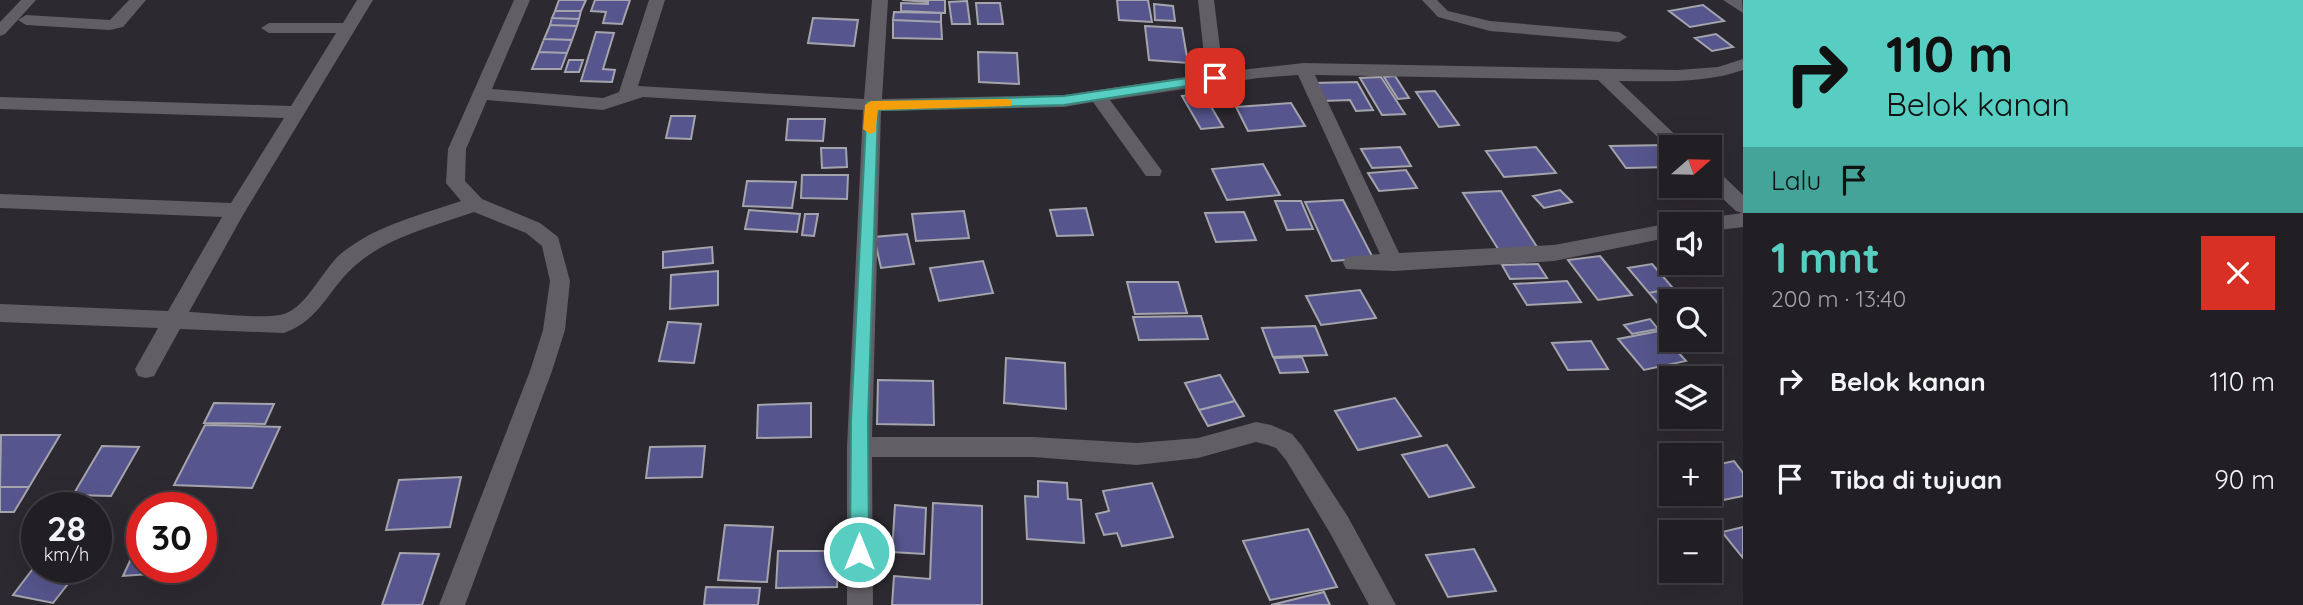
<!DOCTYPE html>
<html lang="id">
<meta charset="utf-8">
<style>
body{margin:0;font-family:Quicksand,sans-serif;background:#2a272c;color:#f1f3f6;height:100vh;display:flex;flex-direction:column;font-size:26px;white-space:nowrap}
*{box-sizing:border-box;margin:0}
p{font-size:23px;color:#a2a2a6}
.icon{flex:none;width:38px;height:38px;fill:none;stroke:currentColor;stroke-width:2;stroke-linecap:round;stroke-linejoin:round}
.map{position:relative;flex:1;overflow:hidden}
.sheet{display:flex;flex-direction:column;background:#221f24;width:560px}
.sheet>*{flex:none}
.banner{background:#57cec1;color:#111;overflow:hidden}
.needle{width:46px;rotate:70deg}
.controls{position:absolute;left:1659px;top:135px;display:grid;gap:14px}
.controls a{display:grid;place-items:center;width:63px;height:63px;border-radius:0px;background:#221f24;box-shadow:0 7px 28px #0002,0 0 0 2px #3f3d41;font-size:35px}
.speed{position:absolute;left:21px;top:492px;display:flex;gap:14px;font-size:35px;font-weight:700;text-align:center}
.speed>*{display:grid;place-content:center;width:91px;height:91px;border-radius:50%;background:#221f24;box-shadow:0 7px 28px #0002,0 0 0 2px #3f3d41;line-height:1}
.speed small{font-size:18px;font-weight:400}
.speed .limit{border:10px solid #d22;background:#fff;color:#111}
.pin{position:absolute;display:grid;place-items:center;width:60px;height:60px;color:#fff;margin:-30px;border-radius:14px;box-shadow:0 4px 10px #0006}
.me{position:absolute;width:77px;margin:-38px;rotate:0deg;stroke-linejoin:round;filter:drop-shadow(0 0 5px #0008)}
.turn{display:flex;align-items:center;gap:24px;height:147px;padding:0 28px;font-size:32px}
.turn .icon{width:91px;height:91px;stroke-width:2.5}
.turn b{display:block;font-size:49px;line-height:60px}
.then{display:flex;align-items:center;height:66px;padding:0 28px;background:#0003;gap:14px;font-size:26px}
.round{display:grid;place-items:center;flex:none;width:74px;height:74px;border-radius:0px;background:#2a272c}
.headline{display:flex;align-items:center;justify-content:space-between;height:119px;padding:0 28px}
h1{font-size:42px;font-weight:700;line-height:52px;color:#57cec1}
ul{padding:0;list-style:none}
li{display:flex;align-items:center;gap:21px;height:98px;padding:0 28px}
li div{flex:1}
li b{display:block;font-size:26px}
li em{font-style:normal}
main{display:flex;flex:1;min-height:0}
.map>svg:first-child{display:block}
</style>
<main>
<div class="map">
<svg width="1743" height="605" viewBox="0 0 1743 605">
<rect width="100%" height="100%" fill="#2d2930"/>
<path fill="#56558d" stroke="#a4a4ad" stroke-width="2" d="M559 0H586L581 11H555Z
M595 0H630L622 24 603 23 606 12 591 11Z
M945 0V13L901 11V3L928 4V2L902 0Z
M1117 0H1148L1152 22 1119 20Z
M967 1 970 24H952L949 2Z
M976 3H1000L1003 24H978Z
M1154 4 1173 6 1175 21 1155 20Z
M1703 5 1724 21 1690 27 1669 11Z
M555 11H581L579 19 552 18Z
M894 12 941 13V22L893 20Z
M552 18 579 19 577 26 550 25Z
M813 18 858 20 854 46 808 43Z
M893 20 941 22 942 39 893 38Z
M550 25 577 26 572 40 544 39Z
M1145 26 1182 28 1188 63 1149 60Z
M596 32 614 33 603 69 615 70 612 82 581 81Z
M1716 34 1733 47 1712 51 1695 38Z
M544 39 572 40 567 53 539 52Z
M539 52 567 53 561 69H532Z
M978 52 1017 53 1019 84 979 82Z
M569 60H583L579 72H565Z
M1395 76 1409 98 1398 99 1384 77Z
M1381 77 1405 114 1382 115 1360 78Z
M1357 82 1373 110 1356 111 1350 100 1323 101 1313 83Z
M1435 91 1459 125 1439 127 1416 92Z
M1203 93 1223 127 1201 129 1182 96Z
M1291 103 1305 126 1248 131 1236 107Z
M671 116H695L691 139 666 138Z
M788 119H825L823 141 786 140Z
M1667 145 1671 150V167L1626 168 1610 146Z
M1400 147 1411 166 1372 168 1361 149Z
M1536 147 1556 173 1504 177 1486 151Z
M821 148H846L847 167 822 168Z
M1263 164 1280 195 1227 200 1212 169Z
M1406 170 1417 188 1379 191 1368 173Z
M802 175H848L847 199 801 198Z
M747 181 796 182 792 208 743 206Z
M1560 190 1572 202 1544 208 1533 196Z
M1501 191 1539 250 1500 252 1463 193Z
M1343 200 1373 258 1332 261 1305 202Z
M1275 201H1301L1313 229 1287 230Z
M1086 208 1093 235 1057 236 1050 210Z
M749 210 800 214 797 232 745 229Z
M964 211 969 238 916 241 912 214Z
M1244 212 1256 240 1216 242 1205 213Z
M805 214H818L814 236 802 235Z
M907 234 914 264 881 268 874 237Z
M712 247 713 263 663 268V252Z
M1600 256 1632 295 1598 300 1568 260Z
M983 261 993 293 939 301 930 268Z
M1538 264 1547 278 1510 279 1502 265Z
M1652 264 1673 288 1649 293 1628 268Z
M718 271V305L670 309 671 275Z
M1567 281 1581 302 1527 305 1514 284Z
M1127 282H1178L1187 313 1135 314Z
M1673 288 1684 301H1671V319L1649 293Z
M1360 290 1376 318 1321 325 1306 296Z
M1201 316 1208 339 1139 340 1133 317Z
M1650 319 1658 329 1632 334 1624 325Z
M668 322 701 324 694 363 659 361Z
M1315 326 1327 355 1273 357 1262 328Z
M1659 331 1686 361 1644 370 1618 339Z
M1591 341 1608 369 1568 370 1552 343Z
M1302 357 1308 372 1280 373 1274 358Z
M1006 358 1065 363 1066 409 1004 403Z
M1220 375 1235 401 1199 410 1185 383Z
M878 380 933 381 934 425 877 424Z
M1395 398 1421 436 1358 450 1335 411Z
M1235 401 1244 416 1208 426 1199 410Z
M214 403 274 404 265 424 204 423Z
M811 403V437L757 438 758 405Z
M205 425 280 427 252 488 174 485Z
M1 435H60L29 487H0Z
M1447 445 1474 487 1429 497 1402 455Z
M102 446 139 447 111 496 73 495Z
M705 446 702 477 646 478 650 447Z
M1734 461 1743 473V496L1714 502 1708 494 1710 466Z
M461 477 450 527 386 530 399 480Z
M1038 481 1067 483 1068 499 1081 500 1084 543 1027 539 1025 496 1038 497Z
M1152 483 1173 537 1122 546 1117 533 1104 535 1096 514 1109 511 1103 491Z
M0 487H29L14 512H0Z
M933 503 982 506V605H892L894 576 930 579Z
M895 505 926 508 924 554 892 552Z
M725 525 773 527 767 582 718 580Z
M1743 527V558L1722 532Z
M1308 529 1337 587 1270 600 1243 541Z
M142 535V567H194L193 571 123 576Z
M1474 549 1496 591 1448 597 1426 555Z
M778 551H838L837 587 776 588Z
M400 553 439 554 422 605H382Z
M35 566 75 575 53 603 13 595Z
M706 587 760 588 758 605H704Z
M1324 592 1330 605H1271Z"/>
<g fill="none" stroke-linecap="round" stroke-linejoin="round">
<path fill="#625e65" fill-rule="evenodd" d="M21 0H36L5 34 0 36V22Z
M1422 0H1437L1448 11 1490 21 1619 32 1627 37 1619 42 1490 31 1438 17Z"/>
<path fill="#625e65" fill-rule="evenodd" d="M129 0H146L123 27 110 30 26 25 18 20 26 15 110 20Z
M357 0H373L243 215 189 312C213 313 258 319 280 315 306 311 323 267 343 252 377 225 421 215 461 201L446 183 448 149 514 0H530L492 89 603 98 619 92 649 0H665L638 86 864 99 872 0H888L882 99 1064 95 1206 74 1198 0H1214L1223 72 1304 63 1677 70 1718 67 1743 59V70C1703 84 1661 81 1619 81L1688 147H1671V150L1598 80 1315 75 1399 253 1554 245 1671 223 1676 224H1671V237L1554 261 1394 271 1346 269 1343 263 1346 257 1380 254 1298 75 1258 78 1110 100 1162 171 1160 176H1146L1093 102 1064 107 881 111 872 437H1033L1137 443 1198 438 1256 422 1271 425 1292 434 1302 446 1348 517 1396 605H1369L1330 533 1286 460 1276 448 1268 445 1256 442 1198 458 1137 465 1033 457H872L873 605H847V447L863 110 643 97 603 110 487 100 466 149 465 181 482 199 540 223 558 237 570 281 565 330 552 371 465 605H439L530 371 543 330 550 281 542 246 526 233 474 212C435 226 390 236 357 264 329 287 321 320 284 333L180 329 154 376 146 378 138 376 135 369 158 328 0 322V304L168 311 222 217 0 208V194L231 203 284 118 0 109V97L291 106 336 33H269L261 28 269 23H343Z
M1723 0H1742L1743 13Z
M1710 168 1717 170 1743 195V227L1710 231V224H1697L1700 219 1742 213 1736 211 1709 186Z"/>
</g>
<path fill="#57cec1" stroke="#39867d" stroke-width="2" d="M1215 74 1221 78 1219 81 1064 105 878 110 868 420 869 552 866 559 859 561 852 559 850 552 851 420 867 102 1064 96Z"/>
<path fill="#f59e0b" d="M1006 99 1011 100V106L878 110 875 132 870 134 863 129 865 105 871 101Z"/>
</svg>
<div class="controls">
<a><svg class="needle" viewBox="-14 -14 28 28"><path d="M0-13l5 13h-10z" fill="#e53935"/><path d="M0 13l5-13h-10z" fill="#a2a2a6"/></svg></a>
<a><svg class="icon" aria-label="sound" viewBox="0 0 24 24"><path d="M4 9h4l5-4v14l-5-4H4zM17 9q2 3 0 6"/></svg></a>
<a><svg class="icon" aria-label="search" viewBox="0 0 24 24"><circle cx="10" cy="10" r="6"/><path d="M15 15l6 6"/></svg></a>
<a><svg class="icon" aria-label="layers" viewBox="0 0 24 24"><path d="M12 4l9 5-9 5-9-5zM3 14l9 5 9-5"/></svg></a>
<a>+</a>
<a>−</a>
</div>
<div class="speed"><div>28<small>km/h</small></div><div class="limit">30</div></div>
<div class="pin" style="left:1215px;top:78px;background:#d93025"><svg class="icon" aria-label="arrive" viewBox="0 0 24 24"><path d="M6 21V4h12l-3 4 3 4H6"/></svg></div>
<svg class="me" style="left:859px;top:552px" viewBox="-20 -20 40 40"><circle r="17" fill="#57cec1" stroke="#fff" stroke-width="3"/><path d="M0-11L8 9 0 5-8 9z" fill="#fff"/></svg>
</div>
<section class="sheet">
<div class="banner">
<div class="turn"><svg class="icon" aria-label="right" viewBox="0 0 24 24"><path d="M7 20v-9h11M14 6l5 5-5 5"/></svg><div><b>110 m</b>Belok kanan</div></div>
<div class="then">Lalu<svg class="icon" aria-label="arrive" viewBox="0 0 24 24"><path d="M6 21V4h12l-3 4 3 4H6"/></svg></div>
</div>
<div class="headline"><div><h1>1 mnt</h1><p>200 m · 13:40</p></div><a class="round" style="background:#d93025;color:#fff"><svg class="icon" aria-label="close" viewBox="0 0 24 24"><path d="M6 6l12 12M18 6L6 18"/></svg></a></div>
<ul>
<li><svg class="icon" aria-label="right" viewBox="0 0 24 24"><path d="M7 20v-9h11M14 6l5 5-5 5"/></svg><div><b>Belok kanan</b></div><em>110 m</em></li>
<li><svg class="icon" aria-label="arrive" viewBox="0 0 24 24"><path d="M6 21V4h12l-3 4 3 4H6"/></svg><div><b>Tiba di tujuan</b></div><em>90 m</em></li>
</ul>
</section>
</main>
